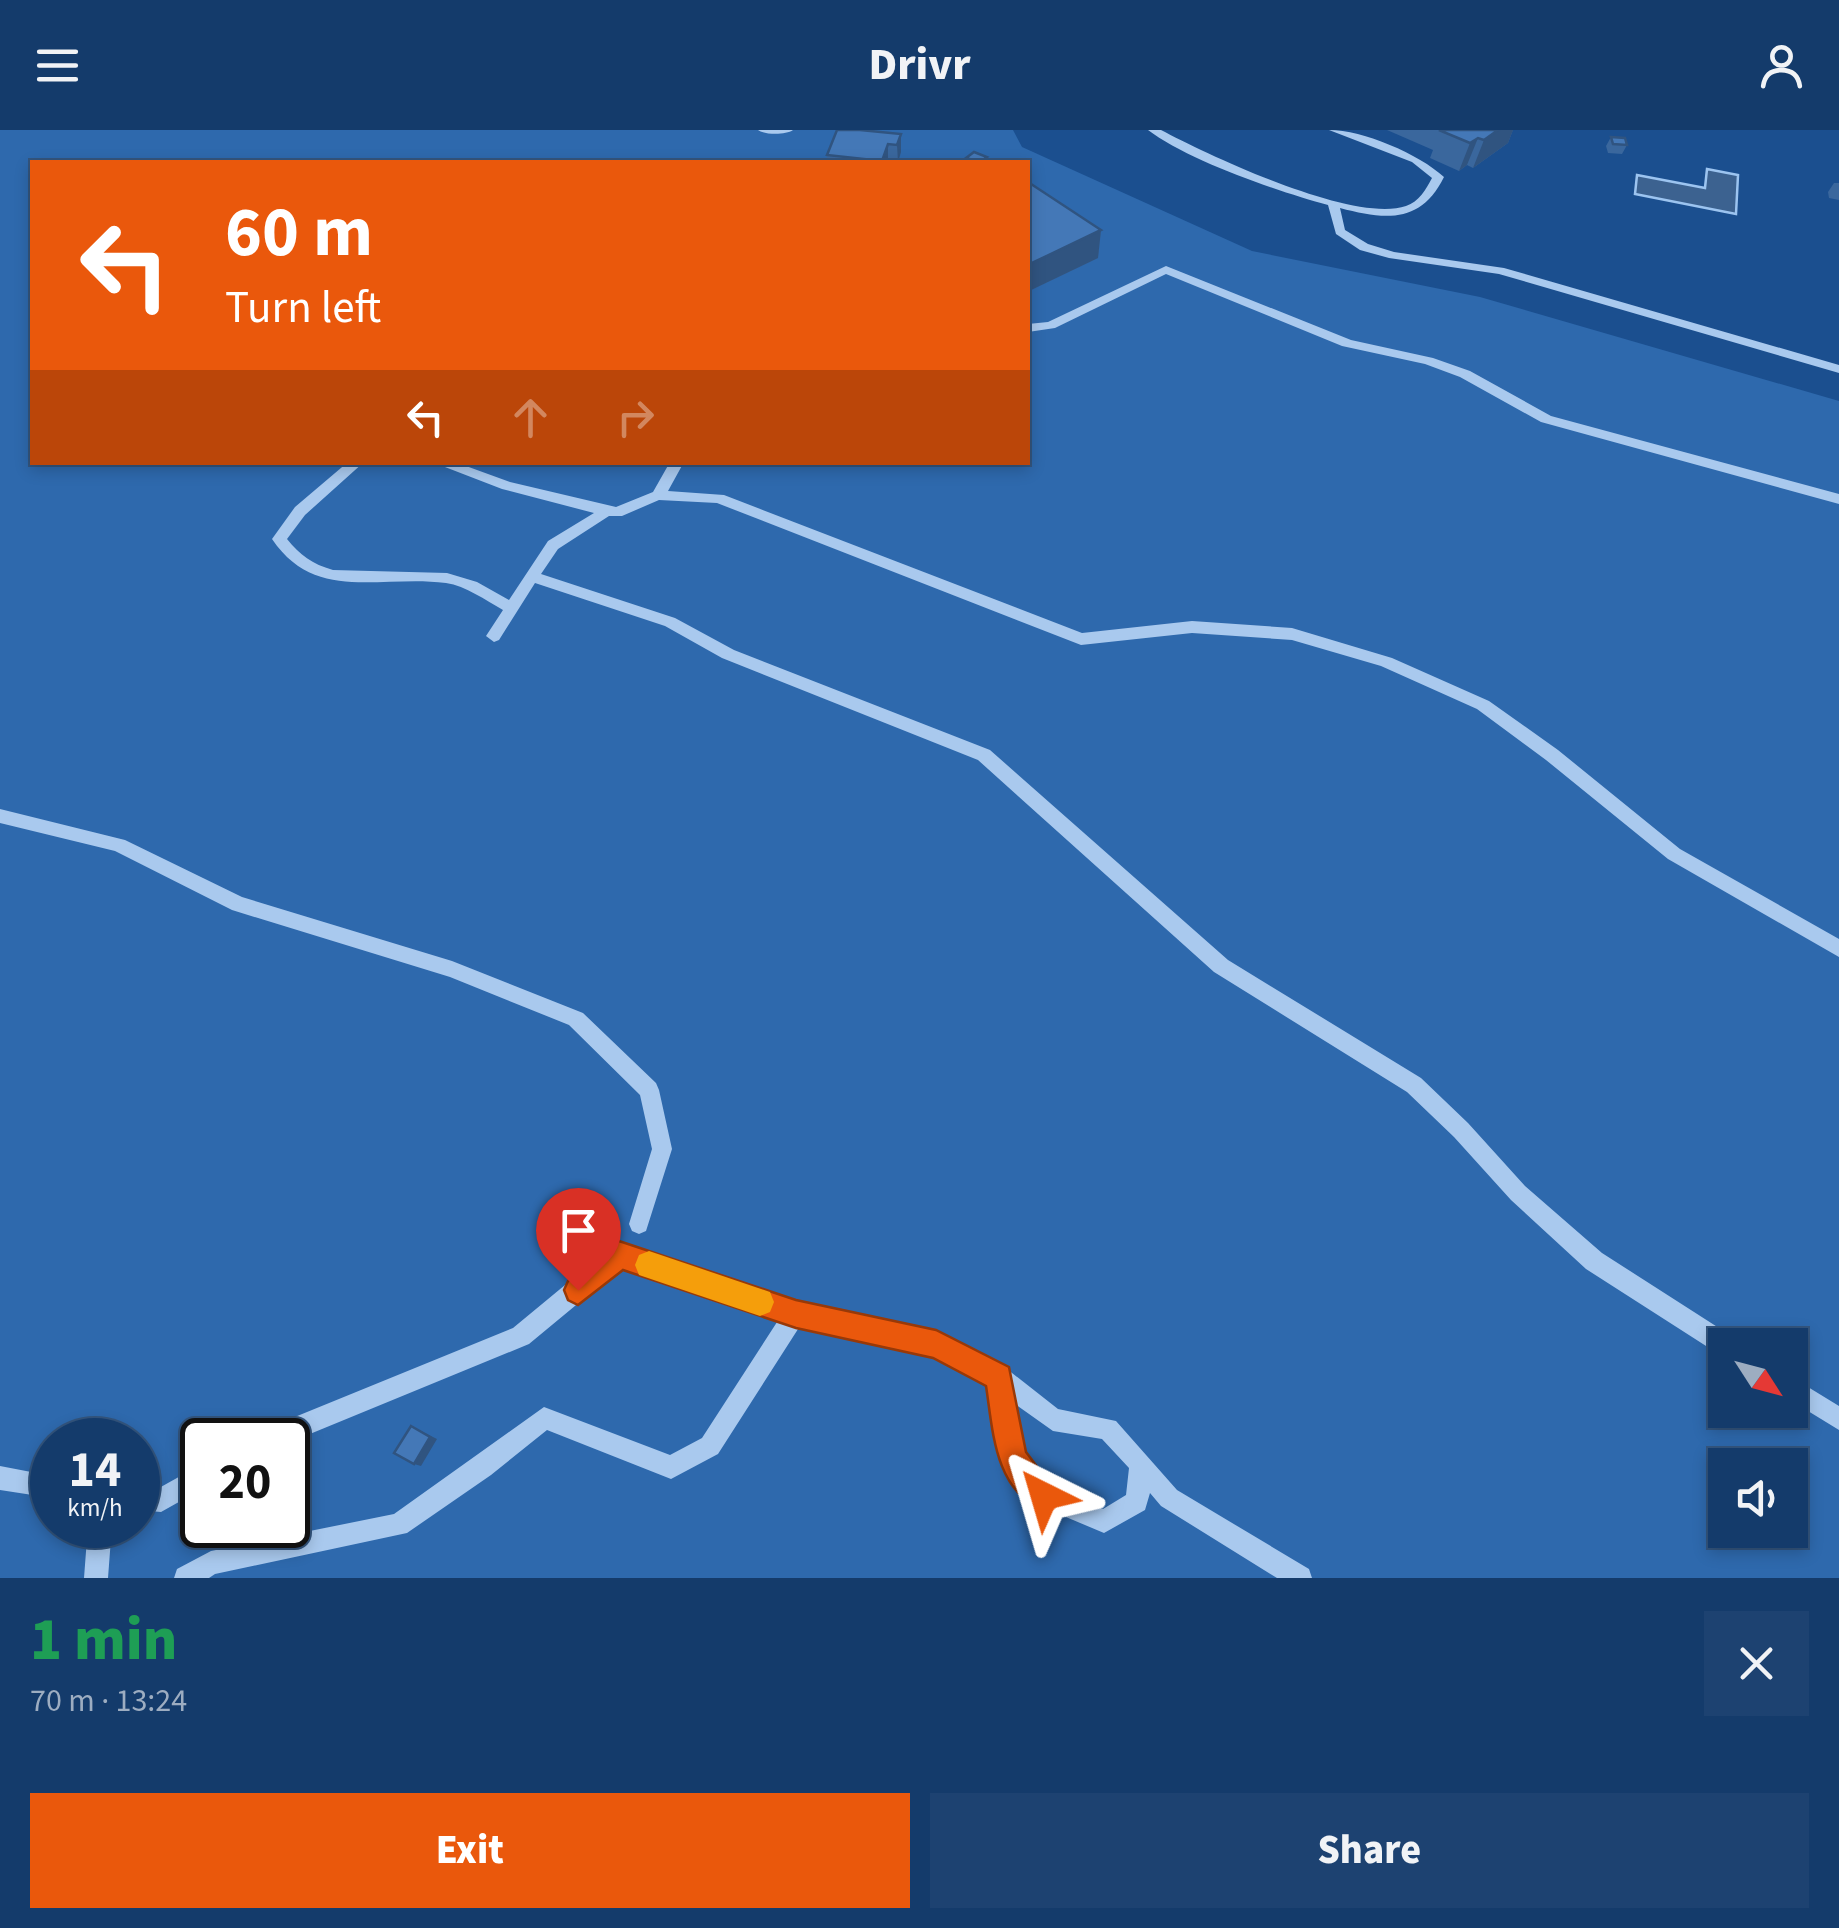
<!DOCTYPE html>
<meta charset="utf-8">
<style>
body{margin:0;font-family:"Source Sans 3",sans-serif;background:#1d4271;color:#f1f3f6;height:100vh;display:flex;flex-direction:column;font-size:38px;white-space:nowrap}
*{box-sizing:border-box;margin:0}
p{font-size:32px;color:#9dadc1}
.icon{flex:none;width:55px;height:55px;fill:none;stroke:currentColor;stroke-width:2;stroke-linecap:round;stroke-linejoin:round}
.map{position:relative;height:1448px;overflow:hidden}
.sheet{display:flex;flex-direction:column;background:#143b6b;flex:1}
.sheet>*{flex:none}
.banner{position:absolute;left:30px;top:30px;width:1000px;height:305px;border-radius:0px;box-shadow:0 5px 15px #0003,0 0 0 2px #33557e;background:#ea580c;color:#fff;overflow:hidden}
.needle{width:65px;rotate:126deg}
.buttons{position:absolute;left:1708px;top:1198px;display:grid;gap:20px}
.buttons a{display:grid;place-items:center;width:100px;height:100px;border-radius:0px;background:#143b6b;box-shadow:0 5px 15px #0003,0 0 0 2px #33557e;font-size:50px}
.speed{position:absolute;left:30px;top:1288px;display:flex;gap:20px;font-size:50px;font-weight:700;text-align:center}
.speed>*{display:grid;place-content:center;width:130px;height:130px;border-radius:50%;background:#143b6b;box-shadow:0 5px 15px #0003,0 0 0 2px #33557e;line-height:1}
.speed small{font-size:25px;font-weight:400}
.speed .limit{border:5px solid #111;border-radius:15px;background:#fff;color:#111}
.pin{position:absolute;display:grid;place-items:center;width:85px;height:85px;color:#fff;margin:-102px -42px;border-radius:50% 50% 50% 0;rotate:-45deg;box-shadow:0 0 10px #0007}
.pin .icon{rotate:45deg}
.me{position:absolute;width:110px;margin:-55px;rotate:320deg;stroke-linejoin:round;filter:drop-shadow(0 0 8px #0008)}
.turn{display:flex;align-items:center;gap:35px;height:210px;padding:0 30px;font-size:45px}
.turn .icon{width:130px;height:130px;stroke-width:2.5}
.turn b{display:block;font-size:70px;line-height:85px}
.lanes{display:flex;align-items:center;height:95px;padding:0 30px;background:#0003;justify-content:center;gap:50px;direction:ltr}
.lanes .off{opacity:.35}
.round{display:grid;place-items:center;flex:none;width:105px;height:105px;border-radius:0px;background:#1d4271}
.head{display:flex;align-items:center;justify-content:space-between;height:170px;padding:0 30px}
h1{font-size:60px;font-weight:800;line-height:75px;color:#1e9e55}
.button{display:flex;gap:20px;margin-top:auto;padding:20px 30px}
.button a{flex:1;height:115px;border-radius:0px;background:#ea580c;color:#fff;font-size:40px;font-weight:800;line-height:115px;text-align:center}
.button a+a{background:#1d4271;color:#f1f3f6}
header{display:flex;justify-content:space-between;align-items:center;height:130px;padding:0 30px;background:#143b6b;font-size:45px;font-weight:800}
.map>svg:first-child{display:block}
</style>
<header><svg class="icon" aria-label="menu" viewBox="0 0 24 24"><path d="M4 6h16M4 12h16M4 18h16"/></svg>Drivr<svg class="icon" aria-label="person" viewBox="0 0 24 24"><circle cx="12" cy="8" r="4"/><path d="M4 21q1-7 8-7t8 7"/></svg></header>
<div class="map">
<svg width="1839" height="1448" viewBox="0 0 1839 1448">
<rect width="100%" height="100%" fill="#1b4f8f"/>
<path fill="#2e69ad" fill-rule="evenodd" d="M0 0H1013L1022 17 1252 121 1480 167 1839 271V1448H0ZM32 32H1028V332H32ZM1725 1215H1790V1280H1725ZM52 1310H138V1395H52ZM202 1310H288V1395H202ZM1725 1335H1790V1400H1725Z"/>
<path fill="#3c6290" stroke="#9cc4f0" stroke-width="2.5" d="M1707 39 1738 45 1736 84 1635 64 1637 45 1705 58Z"/>
<g fill="none" stroke-linecap="round" stroke-linejoin="round">
<path fill="#a9c9ee" fill-rule="evenodd" d="M758 0H793C786 5 765 5 758 0Z
M1148 0H1161C1210 26 1354 94 1406 76 1419 72 1426 59 1432 48L1412 32 1329 0C1363 0 1419 24 1444 47 1421 94 1385 90 1340 78L1345 100 1368 114 1394 122 1504 138 1839 235V243L1499 144 1389 128 1360 120 1336 104 1328 75C1279 62 1187 30 1148 0Z
M1166 136 1351 210 1433 228 1470 241 1551 286 1839 364V374L1541 292 1460 247 1425 234 1342 216 1166 144 1055 198 1028 202V194L1048 192Z
M348 332H364L305 385 287 409C300 425 312 434 333 440L447 443 477 452 509 470 548 411 594 383 502 359 432 332H455L510 352 616 377 653 362 670 332H684L668 361 724 365 1082 503 1192 491 1292 498 1392 528 1489 571 1558 620 1680 719 1839 809V827L1668 729 1546 630 1477 579 1381 536 1292 510 1192 503 1081 515 717 373 659 370 622 386H609L558 419 541 444 675 488 734 520 990 620 1228 830 1421 948 1468 993 1525 1056 1602 1123 1733 1207 1736 1215H1725V1226L1717 1223 1586 1139 1511 1070 1454 1007 1407 962 1214 842 978 630 722 528 665 496 535 453 499 510 494 512 486 506 503 480C485 470 466 456 446 453 381 444 316 474 272 409L295 377Z
M0 679 125 710 242 767 452 831 583 883 656 953 659 960 672 1019 646 1101 639 1104 632 1101 629 1094 652 1019 640 965 569 895 450 847 232 780 115 721 0 693Z
M619 1114 795 1173 944 1207 1007 1239 1058 1279 1116 1291 1177 1360 1309 1439 1312 1448H1277L1161 1376 1150 1363 1145 1380 1104 1403 1035 1374 1004 1337 1000 1329 989 1254 933 1225 800 1196 718 1324 671 1349 547 1300 491 1345 407 1403 215 1444 209 1448H174L177 1439 211 1421 394 1384 544 1277 670 1325 702 1308 779 1189 622 1137 529 1214 288 1313V1310H255L258 1302 513 1198 611 1117ZM1015 1274 1053 1301 1102 1309 1129 1338 1126 1365 1103 1379 1051 1358 1023 1324Z
M1790 1246 1839 1276V1300L1790 1270Z
M202 1334V1359L161 1382 138 1380V1356L159 1358Z
M0 1336 52 1346V1368L0 1360Z
M88 1395H112L108 1448H84Z"/>
</g>
<path fill="#3a679d" d="M1387 0H1513L1508 13 1473 38 1467 35 1459 41 1430 28 1433 20Z
M901 4V22L898 32H827V25Z
M1611 7 1627 15 1622 24 1608 23 1606 16Z
M1028 52 1101 100 1098 128 1029 161 1028 160Z
M1834 53H1839V70L1829 68 1828 62Z"/>
<path fill="#305480" d="M1498 0H1513L1508 13 1473 38 1484 10Z
M901 4V22L898 32 897 15Z
M1478 8 1467 35 1459 41 1470 13Z
M888 14V32H882V31Z
M1101 100 1098 128 1029 161 1032 133Z
M411 1296 437 1309 421 1336 414 1334Z"/>
<path fill="#4478b7" stroke="#305480" stroke-width="2.5" d="M837 0H860L901 4 897 15 888 14 882 31 827 25Z
M1439 0H1498L1484 10 1478 8 1470 13Z
M1611 7 1625 8 1627 15 1613 14Z
M974 22 987 27 980 32 966 28Z
M1028 52 1101 100 1032 133 1028 130Z
M411 1296 430 1307 414 1334 394 1323Z"/>
<path fill="#ea580c" stroke="#983908" stroke-width="2.5" d="M619 1111 796 1170 936 1200 1009 1237 1026 1322 1059 1366 1054 1376 1044 1381C994 1360 993 1301 986 1256L933 1228 796 1198 623 1140 578 1175 568 1170 564 1160 568 1151Z"/>
<path fill="#f59e0b" d="M649 1121 770 1162 774 1172 770 1182 760 1186 639 1145 635 1135 639 1125Z"/>
</svg>
<div class="buttons">
<a><svg class="needle" viewBox="-14 -14 28 28"><path d="M0-13l5 13h-10z" fill="#e53935"/><path d="M0 13l5-13h-10z" fill="#9dadc1"/></svg></a>
<a><svg class="icon" aria-label="sound" viewBox="0 0 24 24"><path d="M4 9h4l5-4v14l-5-4H4zM17 9q2 3 0 6"/></svg></a>
</div>
<div class="speed"><div>14<small>km/h</small></div><div class="limit">20</div></div>
<div class="pin" style="left:578px;top:1160px;background:#d93025"><svg class="icon" aria-label="arrive" viewBox="0 0 24 24"><path d="M6 21V4h12l-3 4 3 4H6"/></svg></div>
<svg class="me" style="left:1044px;top:1366px" viewBox="-20 -20 40 40"><path d="M0-17L14 15 0 8-14 15z" fill="#ea580c" stroke="#fff" stroke-width="4"/></svg>
<div class="banner">
<div class="turn"><svg class="icon" aria-label="left" viewBox="0 0 24 24"><path d="M17 20v-9H6M10 6l-5 5 5 5"/></svg><div><b>60 m</b>Turn left</div></div>
<div class="lanes"><svg class="icon" aria-label="left" viewBox="0 0 24 24"><path d="M17 20v-9H6M10 6l-5 5 5 5"/></svg><svg class="icon off" aria-label="ahead" viewBox="0 0 24 24"><path d="M12 20V5M6 11l6-6 6 6"/></svg><svg class="icon off" aria-label="right" viewBox="0 0 24 24"><path d="M7 20v-9h11M14 6l5 5-5 5"/></svg></div>
</div>
</div>
<section class="sheet">
<div class="head"><div><h1>1 min</h1><p>70 m · 13:24</p></div><a class="round"><svg class="icon" aria-label="close" viewBox="0 0 24 24"><path d="M6 6l12 12M18 6L6 18"/></svg></a></div>
<div class="button"><a>Exit</a><a>Share</a></div>
</section>
